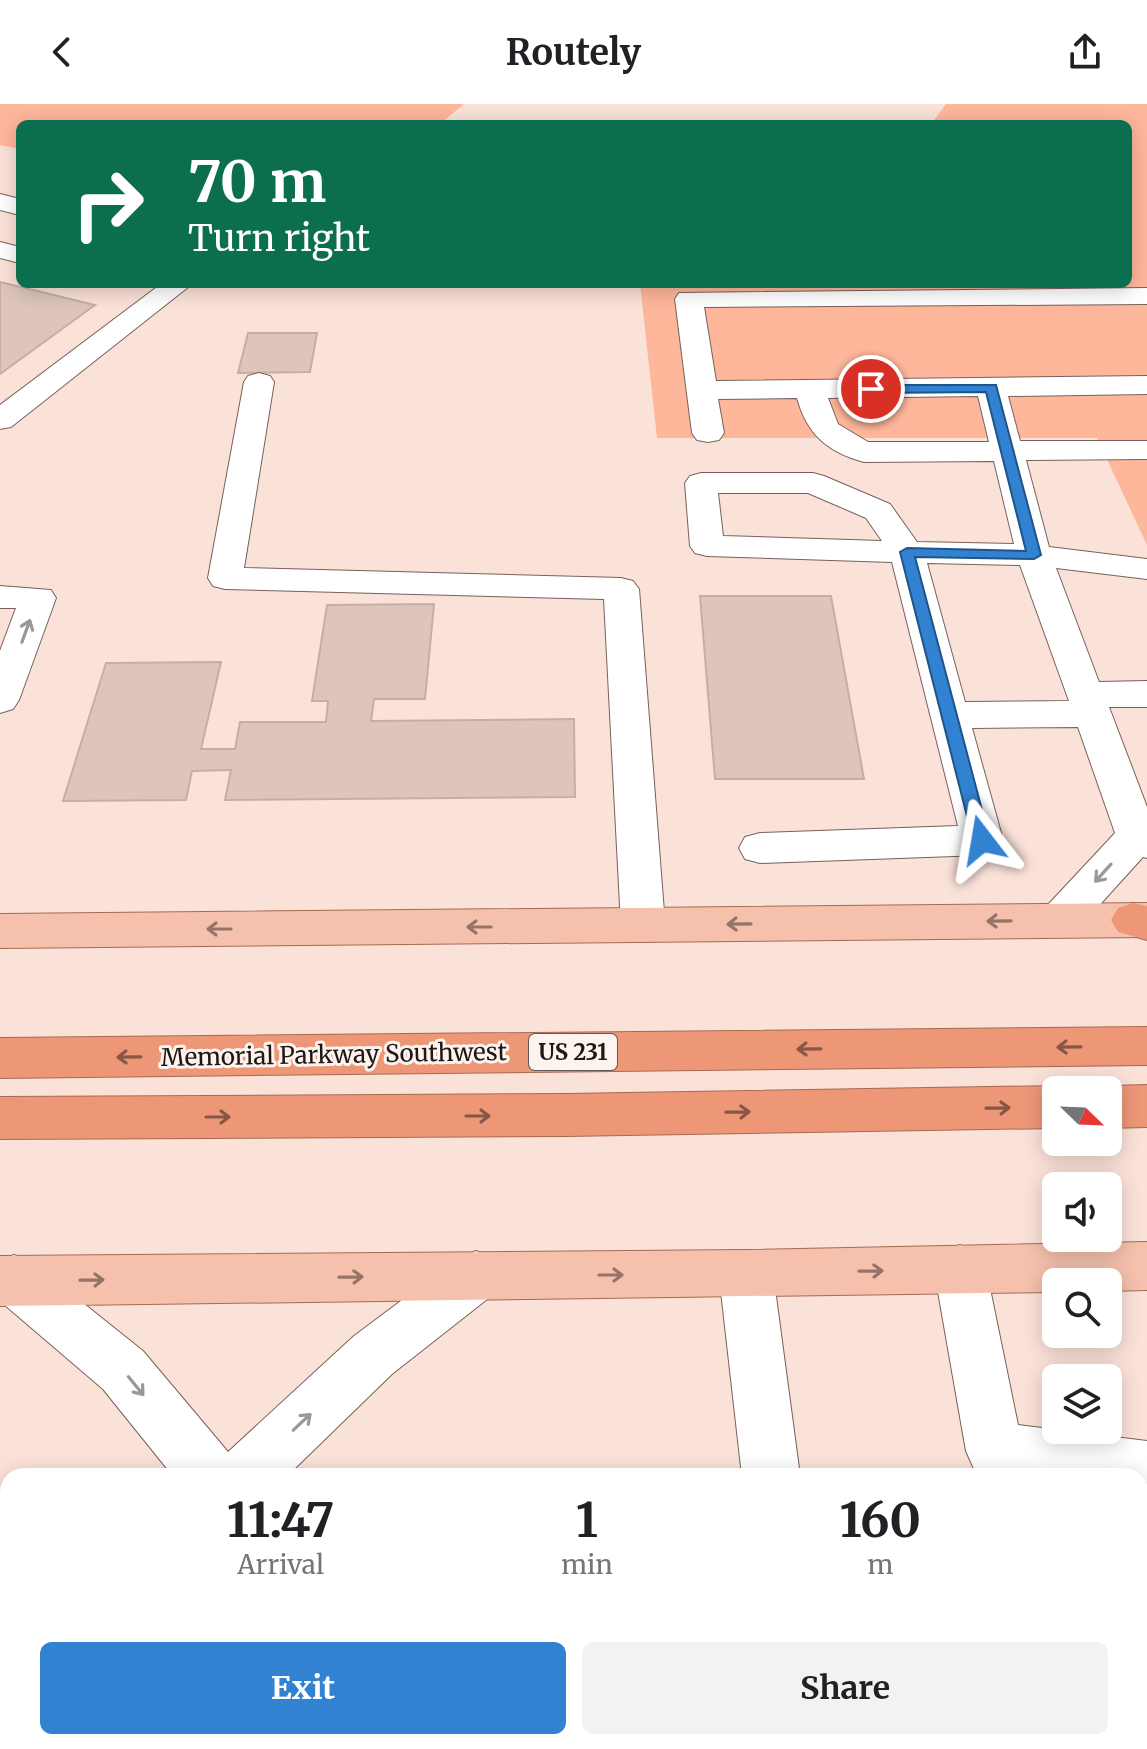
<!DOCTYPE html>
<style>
body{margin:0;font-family:Merriweather,serif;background:#f2f2f2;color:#202124;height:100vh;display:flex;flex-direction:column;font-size:30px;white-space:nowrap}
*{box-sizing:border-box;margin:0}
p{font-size:26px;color:#757577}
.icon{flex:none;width:44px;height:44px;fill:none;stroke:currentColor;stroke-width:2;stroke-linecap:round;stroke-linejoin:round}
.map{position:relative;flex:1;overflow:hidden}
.sheet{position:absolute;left:0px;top:1364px;width:1148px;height:282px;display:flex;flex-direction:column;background:#fff;border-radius:24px 24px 0 0;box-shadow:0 4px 20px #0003}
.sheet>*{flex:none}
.banner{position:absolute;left:16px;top:16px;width:1116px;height:168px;border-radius:12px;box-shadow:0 4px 20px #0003;background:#0b6e4f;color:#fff;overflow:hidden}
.needle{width:52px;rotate:113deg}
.tools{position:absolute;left:1042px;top:972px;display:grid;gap:16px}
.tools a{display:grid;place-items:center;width:80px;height:80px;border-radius:12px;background:#fff;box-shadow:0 4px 20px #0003;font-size:40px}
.pin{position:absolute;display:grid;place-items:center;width:68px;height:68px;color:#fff;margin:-34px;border:4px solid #fff;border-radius:50%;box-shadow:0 2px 8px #0007}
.me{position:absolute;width:88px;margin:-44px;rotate:346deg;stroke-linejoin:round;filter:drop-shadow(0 0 6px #0008)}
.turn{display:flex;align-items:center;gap:28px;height:168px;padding:0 40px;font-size:36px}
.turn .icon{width:104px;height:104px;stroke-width:2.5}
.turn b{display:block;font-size:56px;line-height:68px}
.eta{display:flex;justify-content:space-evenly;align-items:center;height:136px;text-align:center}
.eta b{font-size:48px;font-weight:700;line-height:56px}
.button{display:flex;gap:16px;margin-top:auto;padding:16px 40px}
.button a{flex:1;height:92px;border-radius:12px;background:#3282d2;color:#fff;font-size:32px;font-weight:700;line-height:92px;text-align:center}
.button a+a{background:#f2f2f2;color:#202124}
header{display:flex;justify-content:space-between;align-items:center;height:104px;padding:0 40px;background:#fff;font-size:36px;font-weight:700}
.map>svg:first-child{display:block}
</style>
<header><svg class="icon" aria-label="back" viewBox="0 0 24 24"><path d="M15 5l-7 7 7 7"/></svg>Routely<svg class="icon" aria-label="share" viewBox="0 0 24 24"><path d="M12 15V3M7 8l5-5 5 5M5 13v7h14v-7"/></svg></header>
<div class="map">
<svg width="1147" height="1645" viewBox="0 0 1147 1645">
<rect width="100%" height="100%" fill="#fbe2d9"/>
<path fill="#ffb79c" d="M0 0H464L440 20H20V45L0 41Z
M946 0H1147V441L1097 334H657L640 180H1128V20H931Z"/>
<path fill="#ddc5bc" stroke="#c6aea6" stroke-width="2" d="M0 178 95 201 0 270Z
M248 229H317L310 268 238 269Z
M700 492H831L864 675H715Z
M434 500 425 595H374L371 617 574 615 575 693 225 696 231 666 192 667 186 696 63 697 106 559 221 558 201 645H235L240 618H326L328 597H312L327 501Z
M1140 1481 1147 1510V1645H1131L1129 1638H1140Z
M969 1638H1109L1110 1645H971Z"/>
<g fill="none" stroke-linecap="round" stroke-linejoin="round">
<g stroke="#77615a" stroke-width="2">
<path id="minor" d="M0 90 20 95V111L0 106Z
M0 138 20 143V159L0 154Z
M161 180H192L11 323 0 325V301Z
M1147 184V200L704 203 716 277 1147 272V290L1008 292 1020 337H1147V355L1026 356 1049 443 1147 455V475L1056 464 1099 578 1147 577V603H1109L1147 703V754L1143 753 1075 828 1060 833 1045 828 1038 816 1045 804 1115 729 1078 623 972 624 1003 736 997 747 982 751 760 759 745 755 739 744 745 733 760 729 958 722 892 458 707 452 695 449 690 442 685 379 690 372 701 369H813L824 372 890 400 917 438 1014 440 994 357 864 358C827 348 807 330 797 294L718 295 724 329 719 336 708 338 697 336 692 329 675 195 679 189ZM978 292 989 338H868L838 320 828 294ZM718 389H808L866 414 882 437 723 432ZM927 459 1020 461 1069 597 965 598Z
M259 269 270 272 274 278 244 464 621 474 633 477 639 485 665 821 659 833 643 838 627 833 621 821 604 495 225 485 213 482 208 474 244 278 248 272Z
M0 482 51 486 56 494 19 596 13 605 0 609V547L16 504H0Z
M960 1141 979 1148 986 1165 1018 1321 1147 1337V1395L1140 1394V1372H986L975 1367 966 1347 934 1165 941 1148Z
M746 1146 765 1153 773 1170 800 1372H742L719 1170 727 1153Z
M476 1147 495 1155 503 1172 495 1189 392 1270 287 1372H173L103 1285 0 1197V1157L14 1151 33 1159 143 1247 228 1348 354 1232 457 1155Z
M143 1638H209L208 1645H142Z
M372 1638H438L437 1645H371Z"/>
</g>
<g stroke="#a66a54" stroke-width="2">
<path id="major" d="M1147 799V833L0 844V810Z
M1147 1138V1186L1108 1187V1178H1056V1188L0 1202V1152L746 1146Z"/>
</g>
<g stroke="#a66a54" stroke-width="2">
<path id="highway" d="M1133 799 1147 802V836L1118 828 1111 816 1118 804Z
M1147 923V961L0 974V934Z
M1147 981V1023L1108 1024V986H1098L1108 982Z
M1056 982 1066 986H1056V1024L566 1032 0 1035V993L566 990Z"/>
</g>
<use href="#minor" fill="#fff" fill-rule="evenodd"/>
<use href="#major" fill="#f5c1ad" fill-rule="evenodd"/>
<use href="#highway" fill="#ee9777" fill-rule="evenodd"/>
</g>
<defs><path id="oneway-shaft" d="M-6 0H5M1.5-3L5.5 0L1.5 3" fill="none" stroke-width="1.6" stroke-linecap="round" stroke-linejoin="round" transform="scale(2)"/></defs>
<g stroke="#9a9795">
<use href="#oneway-shaft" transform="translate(26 527) rotate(-70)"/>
<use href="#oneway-shaft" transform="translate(1103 769) rotate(132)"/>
<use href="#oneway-shaft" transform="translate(136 1282) rotate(51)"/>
<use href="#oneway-shaft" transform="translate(302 1318) rotate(-43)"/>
</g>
<g stroke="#957468">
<use href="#oneway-shaft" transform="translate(999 817) rotate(179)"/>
<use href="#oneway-shaft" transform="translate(739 820) rotate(179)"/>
<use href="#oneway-shaft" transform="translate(479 823) rotate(180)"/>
<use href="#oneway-shaft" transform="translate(219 825) rotate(180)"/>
<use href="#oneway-shaft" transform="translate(871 1167) rotate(-1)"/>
<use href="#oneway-shaft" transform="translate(611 1171)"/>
<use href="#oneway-shaft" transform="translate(351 1173) rotate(-1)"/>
<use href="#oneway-shaft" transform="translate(92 1176) rotate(-1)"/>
</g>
<g stroke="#865746">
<use href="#oneway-shaft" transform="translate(1069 943) rotate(179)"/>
<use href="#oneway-shaft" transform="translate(809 945) rotate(179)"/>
<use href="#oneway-shaft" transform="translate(129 953) rotate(179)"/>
<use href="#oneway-shaft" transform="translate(998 1004) rotate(-1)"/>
<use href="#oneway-shaft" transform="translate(738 1008) rotate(-1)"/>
<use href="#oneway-shaft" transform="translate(478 1012)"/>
<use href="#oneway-shaft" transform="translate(218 1013)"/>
</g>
<path fill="#3282d2" stroke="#205488" stroke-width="2" d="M996 281 1041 451 1034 455 915 453 990 736 982 742 973 736 900 448 907 444 1026 447 986 288 871 289 865 285 871 281Z"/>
<g text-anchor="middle" stroke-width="6" stroke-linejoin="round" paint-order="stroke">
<rect fill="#fdf3ef" stroke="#625956" stroke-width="2" x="529" y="930" width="88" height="36" rx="6"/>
<g font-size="22" font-weight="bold" fill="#1f1714">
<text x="573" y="956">US 231</text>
</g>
<g font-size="24" fill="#1f1714" stroke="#fdf3ef">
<text transform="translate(334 951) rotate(-1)" y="8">Memorial Parkway Southwest</text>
</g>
</g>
</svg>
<div class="tools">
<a><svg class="needle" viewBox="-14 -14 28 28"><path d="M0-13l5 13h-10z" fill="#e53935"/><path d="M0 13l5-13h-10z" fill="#757577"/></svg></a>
<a><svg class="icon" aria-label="sound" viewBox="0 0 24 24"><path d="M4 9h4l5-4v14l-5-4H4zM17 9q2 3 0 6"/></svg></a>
<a><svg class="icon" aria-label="search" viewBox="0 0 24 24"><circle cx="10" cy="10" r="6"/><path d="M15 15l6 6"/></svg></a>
<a><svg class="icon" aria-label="layers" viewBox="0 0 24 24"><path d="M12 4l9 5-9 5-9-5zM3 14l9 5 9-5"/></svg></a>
</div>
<div class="pin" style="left:871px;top:285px;background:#d93025"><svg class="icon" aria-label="arrive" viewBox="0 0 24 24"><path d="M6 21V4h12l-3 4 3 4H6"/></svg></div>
<svg class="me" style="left:982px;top:736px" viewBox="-20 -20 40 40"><path d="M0-17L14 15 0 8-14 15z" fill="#3282d2" stroke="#fff" stroke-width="4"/></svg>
<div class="banner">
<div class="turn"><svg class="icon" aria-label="right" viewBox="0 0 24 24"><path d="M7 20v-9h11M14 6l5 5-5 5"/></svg><div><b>70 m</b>Turn right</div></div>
</div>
<section class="sheet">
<div class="eta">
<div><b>11:47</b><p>Arrival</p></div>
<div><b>1</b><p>min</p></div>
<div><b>160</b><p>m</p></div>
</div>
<div class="button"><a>Exit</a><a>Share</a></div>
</section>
</div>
